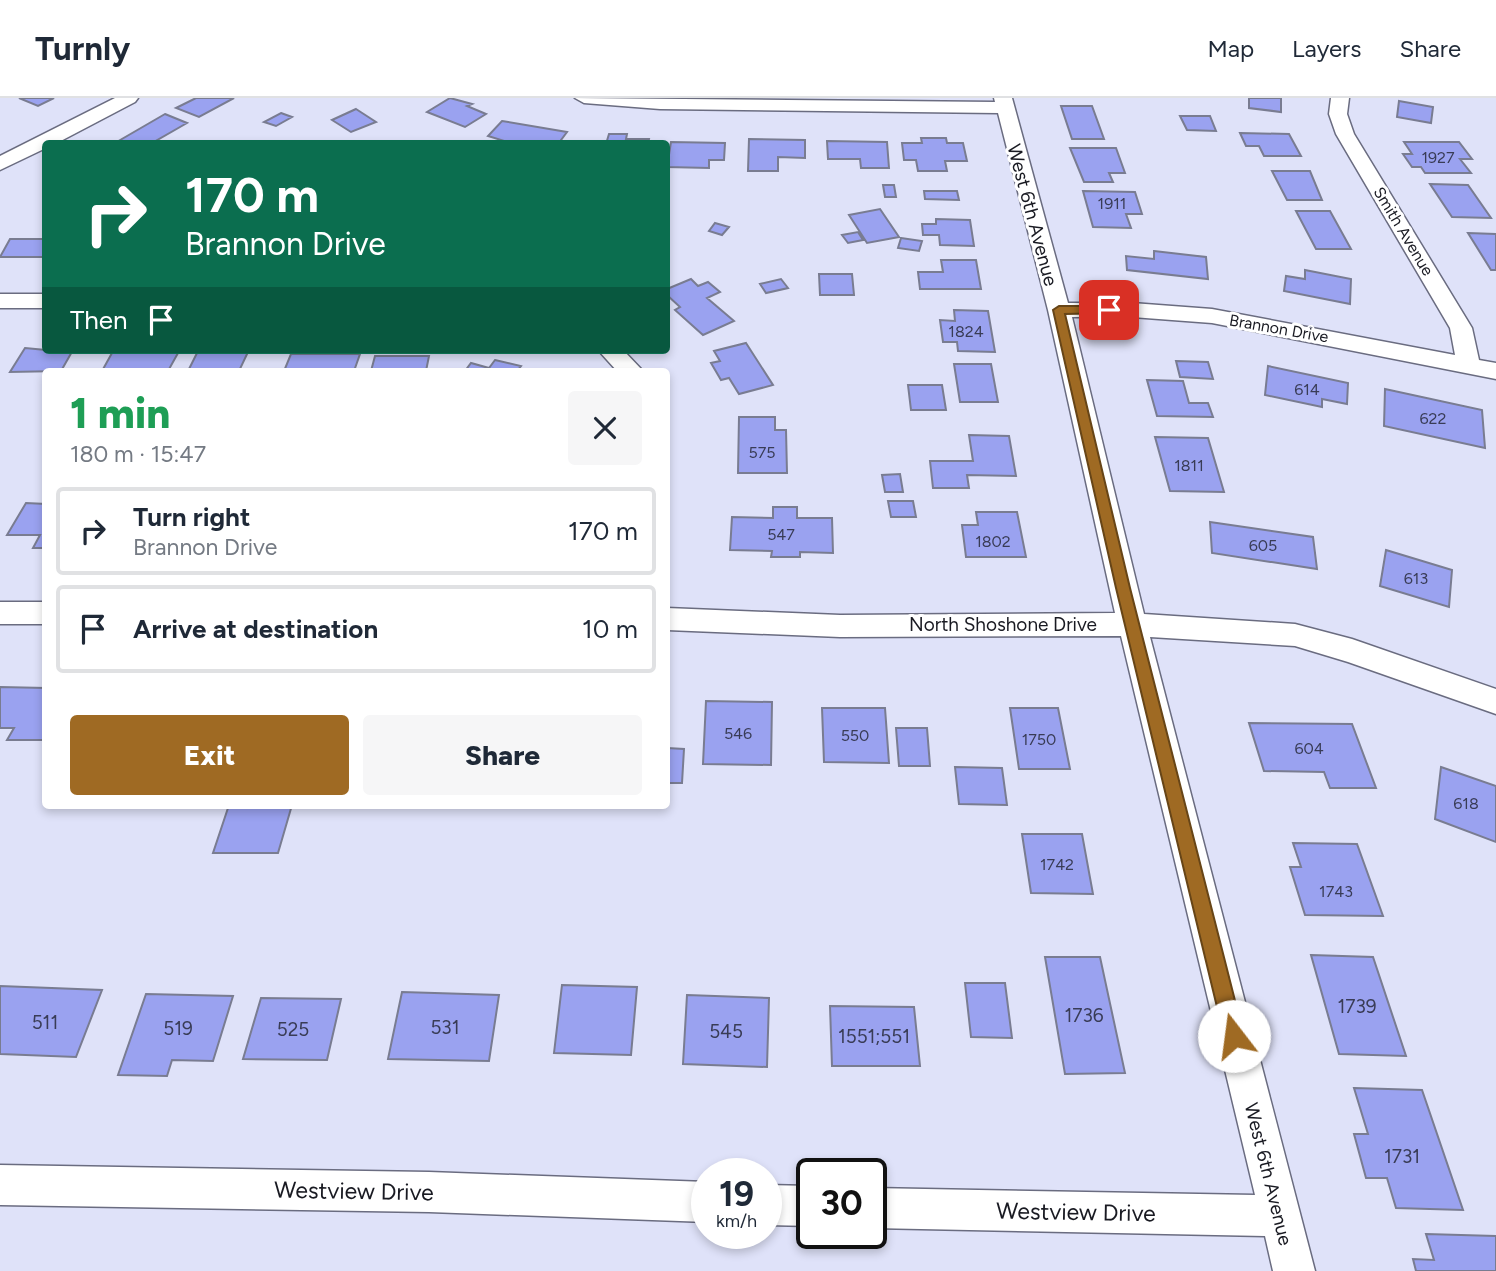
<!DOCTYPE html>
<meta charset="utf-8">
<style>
body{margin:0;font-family:Figtree,sans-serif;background:#f6f6f7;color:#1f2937;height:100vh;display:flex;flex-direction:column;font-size:26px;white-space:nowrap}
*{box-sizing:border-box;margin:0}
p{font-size:23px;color:#747a83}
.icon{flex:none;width:38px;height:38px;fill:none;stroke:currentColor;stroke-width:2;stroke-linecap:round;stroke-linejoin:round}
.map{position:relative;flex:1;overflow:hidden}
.details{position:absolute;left:42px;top:270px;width:628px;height:441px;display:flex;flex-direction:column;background:#fff;border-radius:7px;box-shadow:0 4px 10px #0003}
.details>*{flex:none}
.hud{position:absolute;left:42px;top:42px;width:628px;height:214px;border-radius:7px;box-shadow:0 4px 10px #0003;background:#0b6e4f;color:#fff;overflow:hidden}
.speed{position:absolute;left:691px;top:1060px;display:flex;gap:14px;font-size:35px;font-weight:700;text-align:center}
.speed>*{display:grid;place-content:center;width:91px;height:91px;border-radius:50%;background:#fff;box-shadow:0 4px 10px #0003;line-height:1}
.speed small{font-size:18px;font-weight:400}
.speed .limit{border:4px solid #111;border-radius:10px;background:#fff;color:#111}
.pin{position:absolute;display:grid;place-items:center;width:60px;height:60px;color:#fff;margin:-30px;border-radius:14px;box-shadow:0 4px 10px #0006}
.me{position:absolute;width:77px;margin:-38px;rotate:345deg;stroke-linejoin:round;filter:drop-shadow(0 0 5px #0008)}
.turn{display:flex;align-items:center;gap:24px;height:147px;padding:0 28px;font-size:32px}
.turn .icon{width:91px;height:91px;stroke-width:2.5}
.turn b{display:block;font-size:49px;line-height:60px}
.then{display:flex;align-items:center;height:66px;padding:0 28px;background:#0003;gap:14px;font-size:26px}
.round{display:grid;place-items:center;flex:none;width:74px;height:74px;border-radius:7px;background:#f6f6f7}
.overview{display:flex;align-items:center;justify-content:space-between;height:119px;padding:0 28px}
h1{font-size:42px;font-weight:800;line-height:52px;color:#1e9e55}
.primary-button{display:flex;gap:14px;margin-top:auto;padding:14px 28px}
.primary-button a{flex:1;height:80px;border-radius:7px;background:#9f6a23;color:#fff;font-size:28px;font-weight:800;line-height:80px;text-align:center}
.primary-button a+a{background:#f6f6f7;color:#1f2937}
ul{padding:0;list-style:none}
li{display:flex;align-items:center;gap:21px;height:88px;margin:0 14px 10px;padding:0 14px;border:4px solid #e0e1e3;border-radius:7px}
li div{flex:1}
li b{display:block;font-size:26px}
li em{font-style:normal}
header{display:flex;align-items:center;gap:42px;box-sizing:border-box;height:98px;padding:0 35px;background:#fff;border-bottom:2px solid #e0e1e3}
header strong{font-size:33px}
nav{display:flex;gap:38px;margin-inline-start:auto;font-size:24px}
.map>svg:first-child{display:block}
</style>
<header>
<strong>Turnly</strong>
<nav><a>Map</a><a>Layers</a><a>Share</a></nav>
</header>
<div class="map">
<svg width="1496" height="1173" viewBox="0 0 1496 1173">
<rect width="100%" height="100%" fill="#dfe2f9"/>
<path fill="#9aa2f0" stroke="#797c91" stroke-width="2" d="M19 0H54L38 8Z
M196 0H234L199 19 176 10Z
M450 0 472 6 467 8 486 16 465 29 427 14Z
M1249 0H1281V14L1249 10Z
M1399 3 1433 9 1431 25 1397 19Z
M1061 8H1092L1104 41H1072Z
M356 11 376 24 351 34 332 22Z
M281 15 292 19 276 28 264 24Z
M165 16 187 25 154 44 158 46 115 45Z
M1180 18H1210L1216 33 1187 32Z
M502 23 567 34 558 46H514L488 38Z
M1240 35 1289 36 1301 58H1264L1259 48H1246Z
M609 36H627L626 41H649L648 46H606Z
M921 40H946L947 45H963L967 63H945L947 73H918L916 62H904L902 45H922Z
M749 41 805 42V60L778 59V73H748Z
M827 43 887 44 889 70H861L860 61H828Z
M671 44 725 45 724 62H709V70L667 69Z
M1404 44H1459L1472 61H1460L1471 75H1425L1421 69H1412L1403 56H1412Z
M1070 50H1116L1125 75H1109L1113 84H1084Z
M1272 73H1310L1322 102H1287Z
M1430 86 1468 87 1491 120 1452 119Z
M883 87H894L896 99H885Z
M924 93H957L959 102 925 101Z
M1083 93 1135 94 1142 116H1126L1131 130 1093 129Z
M880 111 899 139 867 145 849 117Z
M1296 113H1330L1351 151H1316Z
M936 121 970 122 974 148 940 147 939 137H923L922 126H936Z
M715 125 729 129 722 137 709 133Z
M858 134 863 142 848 145 842 137Z
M1468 135 1496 136V172H1491Z
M901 140 922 143 919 153 898 150Z
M10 141H46V157L44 159H0Z
M1154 153 1206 159 1208 181 1127 172 1126 158 1154 161Z
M941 162H976L981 191H920L918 174H943Z
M1305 172 1351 181 1350 206 1284 193 1286 178 1305 181Z
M819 176H852L854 197H820Z
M691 181 698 188 708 184 720 194 707 200 734 223 703 237 675 212 680 209 667 197V191Z
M781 181 788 190 766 195 760 186Z
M954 212 988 213 995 254 958 253 957 244H943L940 222 955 223Z
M746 245 773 287 739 296 729 280 721 282 711 265 720 263 714 253Z
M25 250 46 252H73L61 273 10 274Z
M198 253 248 254 239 273H188Z
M112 255H178L168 273H102Z
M291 256H360L354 273H284Z
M375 258H429L426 273H371Z
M495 262 521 268 517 273H465L471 265 489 270Z
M1176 263 1208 264 1213 281 1180 279Z
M954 266H991L998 304H960Z
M1268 268 1348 285 1347 306 1322 301V309L1265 297Z
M1147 282 1183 283 1189 305H1208L1213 319 1157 318Z
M908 287H942L946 312H911Z
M1385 291 1482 312 1485 350 1384 328Z
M739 319H775V332H786L787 375H738Z
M969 337 1009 338 1016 378 967 377 969 390H933L930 363H973Z
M1155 339 1208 340 1224 394 1170 393Z
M900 376 903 394H885L882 377Z
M888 403H913L916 419H891Z
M26 405 46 406V450H33L40 437H7Z
M773 409H797V420H832L833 455 800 454V459H771L772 453 730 452 732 419 773 420Z
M976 414H1017L1026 459H966L962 427H978Z
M1210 424 1313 439 1317 471 1212 455Z
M1386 452 1452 472 1449 509 1380 488Z
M0 589 46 590 44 642H7L14 630H0Z
M706 603 772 604 771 667 703 666Z
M822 610H885L889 665 824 664Z
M1010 610H1058L1070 671H1019Z
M1249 625 1352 626 1376 690H1330L1324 674 1264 673Z
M896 630H927L930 668H899Z
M667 650 684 651 682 685H667Z
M955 669 1002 670 1007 707 959 706Z
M1441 669 1496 688V744L1435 721Z
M229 707H292L278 755H213Z
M1022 736H1082L1093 796 1031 795Z
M1293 745 1357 746 1383 818 1305 817 1290 769H1301Z
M1311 857 1373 859 1406 958 1339 956Z
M1045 859H1100L1125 975 1065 976Z
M965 885H1005L1012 940 971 939Z
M562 887 637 889 631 957 554 955Z
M0 888 102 892 76 959 0 956Z
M402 894 499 897 489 963 388 961Z
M146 896 233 898 213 963 172 962 167 978 118 977Z
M687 897 769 900 767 969 683 966Z
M261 900 341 901 327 962 243 961Z
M830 908 914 909 920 968H832Z
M1354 990 1422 992 1463 1112 1396 1110 1387 1080H1366L1354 1036H1368Z
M1426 1136 1496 1138V1173H1416L1413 1161 1434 1162Z"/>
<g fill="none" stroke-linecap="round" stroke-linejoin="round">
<g stroke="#6a6c80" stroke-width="3">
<path id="street" d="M115 0H138L135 4 55 46H46V50L0 72V58Z
M575 0 995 4 994 0H1012L1068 205H1132L1212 211 1455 257 1450 230 1336 36 1329 16 1331 0H1349L1347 16 1354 36 1472 230 1479 262 1496 265V281L1212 225 1132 219H1072L1144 516 1295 526 1352 541 1496 591V616L1348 564 1295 548 1150 539 1315 1173H1273L1265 1138 872 1130V1090L1255 1097 1121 538 840 539 667 532V510L840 517 1115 515 1048 212 998 15 660 11 584 5Z
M0 196H46V210H0Z
M598 252H623L643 273H617Z
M0 504H46V526H0Z
M0 1067 429 1074 707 1084V1124L429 1114 0 1107Z
M766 1087 812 1088V1128L766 1127Z"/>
</g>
<use href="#street" fill="#fff" fill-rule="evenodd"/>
</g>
<path fill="#9f6a23" stroke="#674517" stroke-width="2" d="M1109 208 1115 212 1113 215 1065 216 1130 490 1244 938 1241 945 1234 948 1227 945 1224 938 1116 490 1053 212 1059 208Z"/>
<g text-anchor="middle" stroke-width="6" stroke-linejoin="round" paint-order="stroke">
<g font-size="16" fill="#393c56">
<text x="1438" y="65">1927</text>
<text x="1112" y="111">1911</text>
<text x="966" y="239">1824</text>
<text x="1307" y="297">614</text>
<text x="1433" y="326">622</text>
<text x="762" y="360">575</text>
<text x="1189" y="373">1811</text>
<text x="781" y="442">547</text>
<text x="993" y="449">1802</text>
<text x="1263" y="453">605</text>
<text x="1416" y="486">613</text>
<text x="738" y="641">546</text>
<text x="855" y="643">550</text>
<text x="1039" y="647">1750</text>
<text x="1309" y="656">604</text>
<text x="1466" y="711">618</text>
<text x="1057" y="772">1742</text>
<text x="1336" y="799">1743</text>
</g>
<g font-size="16" fill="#191a22" stroke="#fff">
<text transform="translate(1404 133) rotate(59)" y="6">Smith Avenue</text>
<text transform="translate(1279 230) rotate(10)" y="6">Brannon Drive</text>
</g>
<g font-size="19" fill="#191a22" stroke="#fff">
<text transform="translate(1033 117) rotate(75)" y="7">West 6th Avenue</text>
<text x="1003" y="533">North Shoshone Drive</text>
<text transform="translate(1269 1076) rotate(76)" y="7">West 6th Avenue</text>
</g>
<g font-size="19" fill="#393c56">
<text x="1357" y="915">1739</text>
<text x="1084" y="924">1736</text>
<text x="45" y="931">511</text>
<text x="445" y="936">531</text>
<text x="178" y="937">519</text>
<text x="293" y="938">525</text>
<text x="726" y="940">545</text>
<text x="874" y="945">1551;551</text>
<text x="1402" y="1065">1731</text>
</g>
<g font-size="23" fill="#191a22" stroke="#fff">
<text transform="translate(354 1093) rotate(1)" y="8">Westview Drive</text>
<text transform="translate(1076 1114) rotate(1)" y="8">Westview Drive</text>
</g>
</g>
</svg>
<div class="speed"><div>19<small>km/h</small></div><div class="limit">30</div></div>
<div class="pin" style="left:1109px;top:212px;background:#d93025"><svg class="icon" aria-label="arrive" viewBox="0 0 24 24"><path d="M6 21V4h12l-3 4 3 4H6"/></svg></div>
<svg class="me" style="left:1234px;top:938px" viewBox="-20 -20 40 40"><circle r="19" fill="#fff"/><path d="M0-13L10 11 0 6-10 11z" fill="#9f6a23"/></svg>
<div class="hud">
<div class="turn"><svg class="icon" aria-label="right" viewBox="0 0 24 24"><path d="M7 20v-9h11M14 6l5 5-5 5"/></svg><div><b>170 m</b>Brannon Drive</div></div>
<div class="then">Then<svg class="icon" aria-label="arrive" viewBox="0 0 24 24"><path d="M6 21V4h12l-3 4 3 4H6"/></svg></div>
</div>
<section class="details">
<div class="overview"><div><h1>1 min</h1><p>180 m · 15:47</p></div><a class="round"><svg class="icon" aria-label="close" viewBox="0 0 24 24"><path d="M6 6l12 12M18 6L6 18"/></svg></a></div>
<ul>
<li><svg class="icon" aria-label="right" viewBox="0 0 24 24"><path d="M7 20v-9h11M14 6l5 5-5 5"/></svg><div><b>Turn right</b><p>Brannon Drive</p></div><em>170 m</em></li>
<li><svg class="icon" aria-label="arrive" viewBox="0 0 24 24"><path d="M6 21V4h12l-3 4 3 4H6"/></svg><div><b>Arrive at destination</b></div><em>10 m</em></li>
</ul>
<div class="primary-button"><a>Exit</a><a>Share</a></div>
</section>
</div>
